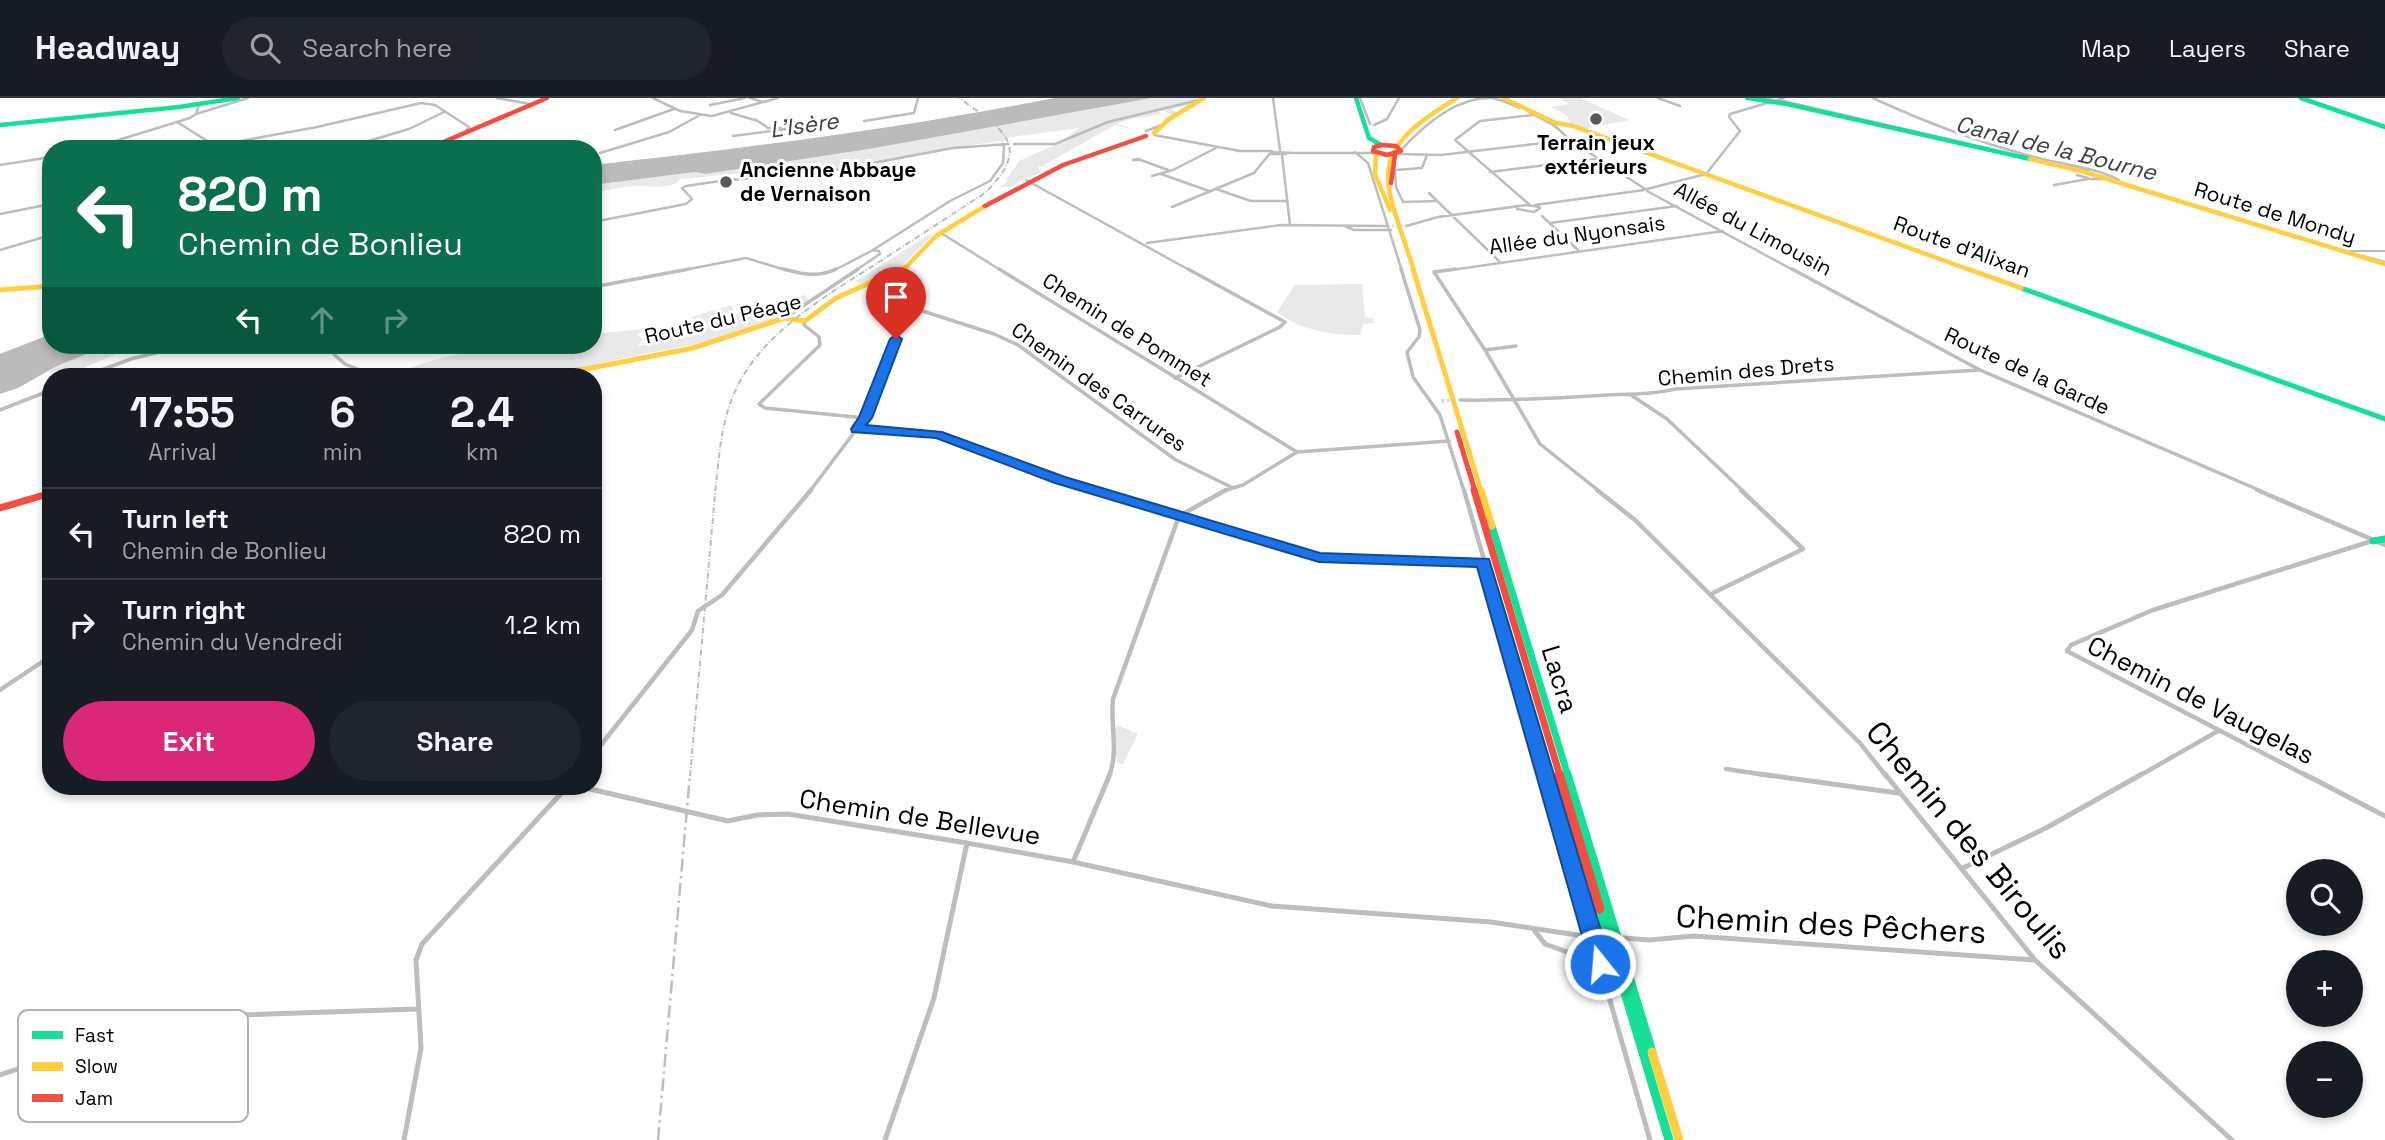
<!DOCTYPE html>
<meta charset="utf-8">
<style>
body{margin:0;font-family:"Space Grotesk",sans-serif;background:#20242c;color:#f1f3f6;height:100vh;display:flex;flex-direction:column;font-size:26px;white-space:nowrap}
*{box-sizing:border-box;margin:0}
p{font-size:23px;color:#9ea1a6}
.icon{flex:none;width:38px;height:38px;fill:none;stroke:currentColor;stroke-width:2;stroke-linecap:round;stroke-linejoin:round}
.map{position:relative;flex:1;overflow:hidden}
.side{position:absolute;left:42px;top:270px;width:560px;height:427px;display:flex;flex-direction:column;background:#171b24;border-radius:28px;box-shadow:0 4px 10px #0003}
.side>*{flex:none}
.hud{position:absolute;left:42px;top:42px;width:560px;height:214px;border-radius:28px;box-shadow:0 4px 10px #0003;background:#0b6e4f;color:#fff;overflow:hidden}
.controls{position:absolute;left:2286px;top:761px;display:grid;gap:14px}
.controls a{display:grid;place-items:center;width:77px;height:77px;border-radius:50%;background:#171b24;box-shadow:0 4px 10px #0003;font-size:35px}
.pin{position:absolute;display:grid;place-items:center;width:60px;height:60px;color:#fff;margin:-72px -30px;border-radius:50% 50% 50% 0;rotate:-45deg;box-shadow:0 0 7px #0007}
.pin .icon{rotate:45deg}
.me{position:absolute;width:77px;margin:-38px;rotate:343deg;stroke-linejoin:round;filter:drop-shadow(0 0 5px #0008)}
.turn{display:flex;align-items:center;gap:24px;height:147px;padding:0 21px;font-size:32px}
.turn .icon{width:91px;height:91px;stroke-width:2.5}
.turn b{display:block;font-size:49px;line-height:60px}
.lanes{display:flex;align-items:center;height:66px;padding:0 21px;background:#0003;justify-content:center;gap:35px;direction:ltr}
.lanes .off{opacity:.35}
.eta{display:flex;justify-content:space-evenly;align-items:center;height:119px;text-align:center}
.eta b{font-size:42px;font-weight:600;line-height:49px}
.primary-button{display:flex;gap:14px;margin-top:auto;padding:14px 21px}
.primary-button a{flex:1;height:80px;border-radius:42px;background:#db2777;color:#fff;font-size:28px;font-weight:600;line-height:80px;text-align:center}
.primary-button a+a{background:#20242c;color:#f1f3f6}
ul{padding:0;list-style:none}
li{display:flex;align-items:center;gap:21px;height:91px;padding:0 21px;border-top:2px solid #363941}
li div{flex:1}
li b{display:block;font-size:26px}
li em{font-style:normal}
header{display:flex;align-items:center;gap:42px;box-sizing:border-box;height:98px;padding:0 35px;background:#171b24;border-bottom:2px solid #363941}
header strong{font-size:33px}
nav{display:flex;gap:38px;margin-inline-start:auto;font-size:24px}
.search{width:490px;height:63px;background:#20242c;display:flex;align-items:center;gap:18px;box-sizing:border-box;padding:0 24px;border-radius:38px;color:#9ea1a6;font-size:26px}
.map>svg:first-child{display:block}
</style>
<header>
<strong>Headway</strong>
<div class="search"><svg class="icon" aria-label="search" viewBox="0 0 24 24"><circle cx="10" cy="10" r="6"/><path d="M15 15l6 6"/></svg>Search here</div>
<nav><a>Map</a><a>Layers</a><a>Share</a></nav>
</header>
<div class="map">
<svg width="2385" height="1042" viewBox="0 0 2385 1042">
<rect width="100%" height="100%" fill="#fff"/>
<path fill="#e9e9e9" d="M1152 0H1199L1191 6 1172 11 1178 15 1173 17 1166 15 1165 12 1159 13 1162 16C1147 20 1132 18 1117 26L1140 33 1115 27 1044 67 1046 68 1038 69 1041 75 1021 82 1012 89H1000L1008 83 1006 82 1019 63 1057 46 1079 30 1010 39 1001 46V43C942 50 885 66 826 74 798 78 767 79 741 78L743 75 681 81C669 93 652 87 638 88 624 88 608 92 593 95V87L695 74 705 76 869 51Z
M1559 0H1581L1629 22 1584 31 1569 25 1568 18 1551 9 1569 6Z
M934 136 898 171 862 187 856 183 927 138Z
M1362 186 1365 219 1373 220 1374 225 1363 226 1361 237C1331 237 1300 232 1277 214L1295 187Z
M805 197 809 202C761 233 704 246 648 255 620 260 592 269 564 273 508 281 450 279 393 277 458 248 524 247 593 247V236L645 231 646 234 637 236 643 241 638 248 656 245 658 233 678 231 684 237 693 234 697 227 692 219 731 207 735 215 742 219Z
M109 247H137L65 278H56L61 273 48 274 57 268Z
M1120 628 1138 636 1123 666 1117 665 1113 630Z"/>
<path fill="#bbb" d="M1054 0H1152L869 51 705 76 695 74 593 87V67C748 50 901 30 1054 0Z
M51 236V247H109L57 268 18 290 0 296V256Z"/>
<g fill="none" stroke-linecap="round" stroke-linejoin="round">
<path stroke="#bbb" stroke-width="2" d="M2348 153H2385"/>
<path stroke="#bbb" stroke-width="2.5" d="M1758 0 1783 3 1969 46
M2066 68 2088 72
M2363 158 2385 164"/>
<path stroke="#d9d9d9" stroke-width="2.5" stroke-dasharray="2.5 2" stroke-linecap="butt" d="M1387 128H1406"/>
<path stroke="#d9d9d9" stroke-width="3.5" stroke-dasharray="3.5 2" stroke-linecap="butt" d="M1441 303 1454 302"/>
<path stroke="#d9d9d9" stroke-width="5" stroke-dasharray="5 2.5" stroke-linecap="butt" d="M1584 838 1607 839"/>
<path stroke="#bdbdbd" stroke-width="2.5" d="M497 0 530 6
M653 0 680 13 712 18 778 0
M750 0 763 4
M1273 0 1280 52
M1360 0 1370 26
M1658 0 1680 8
M1873 0C1924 24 1976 43 2030 58 2060 66 2091 68 2119 82
M710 7 745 0
M1529 14 1555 28 1570 42 1645 91
M731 15 758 23 768 30H794L733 38
M196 16 248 0
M864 23 914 15 918 0
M177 24 212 46 219 47 317 29 421 5 435 7 469 29 465 34
M1374 27 1387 21 1399 0
M615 32 674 11
M1146 33 1162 27
M1154 37 1240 53
M1014 46H1055L1108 24 1199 2
M89 51 190 20 196 16 199 7
M341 51 409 31 444 14
M1401 52C1423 28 1455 0 1489 0 1500 0 1511 7 1521 10
M1238 53H1272
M1355 54 1368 65 1402 173
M600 55 669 34 700 17
M1295 55H1375
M1270 56H1286
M1398 56 1441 57 1570 42
M1282 57 1290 127
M1427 57 1422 70 1395 72 1396 89 1403 104 1436 103
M1138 62H1133L1138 61 1168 72
M0 67 51 59
M1490 74 1596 61
M1161 76 1209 93
M2077 77 2088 80
M1152 78 1173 72 1216 50
M1026 82 1191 173
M2054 87 2088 81H2107
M1216 91 1251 103H1287
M1647 91 1706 76 1740 33 1729 19 1730 16 1784 0
M1647 93 1795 173
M1429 95 1499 163
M1530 107 1455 42 1480 23 1533 17
M1535 107 1644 92
M1172 109 1254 75 1271 54 1295 55
M1517 111 1534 114 1540 110
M0 116 51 106
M1542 118 1578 152
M593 124 686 106 692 101 682 90 686 88 727 82 809 77 953 50 1008 46
M1550 125 1677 108
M1345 128 1354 132H1391
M1406 128 1438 119 1527 107 1539 109
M941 135 1002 173
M1147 145 1281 127 1387 128
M0 152 51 137
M679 173 746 160 789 173
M833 173 873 152 950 103 990 83 1003 65 1004 47
M855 173 880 156 879 153 873 152
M1444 173 1723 133"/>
<path stroke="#bdbdbd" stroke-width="3.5" d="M783 171C802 176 818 180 836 171
M999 171 1297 354
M1401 171 1420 232 1419 239 1407 254 1413 279 1440 317 1464 393
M1456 171 1434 174 1485 252 1540 346 1599 393
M1792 171 1980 272 2261 393
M593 189 689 171
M907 208 994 236 1018 247 1176 362 1231 389
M785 220 858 171
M805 223 804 227 819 239 820 247 759 306 765 310 865 320
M308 247 329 252 345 266 374 278
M1485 252 1516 248
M85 278 131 261 187 247
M1175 280 1280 229 1285 224 1188 171
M1631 297 1667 321 1743 393
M1460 302C1509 303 1557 300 1606 297 1630 296 1651 297 1675 291L1979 272
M0 312 51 292
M857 331 938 337 1098 393
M810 393 865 320 906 216 903 195 892 177
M1223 393 1243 387 1297 354 1449 343"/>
<path stroke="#bdbdbd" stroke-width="4.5" d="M1092 392 1319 460 1483 465
M1464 392 1546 678
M1597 392 1635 422 1860 645 1886 678
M2257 392 2385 447
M1711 496 1803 451 1741 392
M0 592 51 558
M593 657 692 532 698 513 722 497 811 392
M1726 671 1773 678
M1109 678C1119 654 1110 626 1113 601L1179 418 1226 392
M2139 678 2218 633
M2307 678 2067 553 2071 547 2153 512 2372 443"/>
<path stroke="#bdbdbd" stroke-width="5" d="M1545 676 1650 1042
M1760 676 1898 695
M1885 676 2035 862 2232 1042
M2304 676 2385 718
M577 688 728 723 757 717 788 716 967 745 1073 764 1272 808 1491 824 1584 838
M1073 764 1110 676
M1963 770 2046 730 2142 676
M1534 832 1545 846 1600 866
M1624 840 1649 842 1694 838 2035 862
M0 977 81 950 242 917 417 911
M404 1042 421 950 416 862 422 846 568 688
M885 1042 934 900 967 745"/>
<path stroke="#16e098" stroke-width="4.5" d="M1356 0 1369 40 1381 47
M1747 0 1787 6 2030 61
M2301 0 2385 29
M0 27 179 9 238 0"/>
<path stroke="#16e098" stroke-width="5" d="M2021 190 2385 321"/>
<path stroke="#16e098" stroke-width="7" d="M1492 428 1568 678
M2373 443 2385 441"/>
<path stroke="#16e098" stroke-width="9" d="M1567 676 1652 954
M1600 811 1669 1042"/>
<path stroke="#ffcf43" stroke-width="4.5" d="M1503 0 1556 25 1573 28 1973 173
M1154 35 1169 21 1204 0
M1376 55 1375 76 1390 112
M2030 61 2081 73 2385 166
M897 173 907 168 936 138 985 108
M1414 173C1385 79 1360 58 1457 0"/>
<path stroke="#ffcf43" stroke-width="5" d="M1413 171 1481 393
M1968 171 2021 190
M0 192 51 188
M526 278 586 271 693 250 785 220 805 223 836 200 901 171"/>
<path stroke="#ffcf43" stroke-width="7" d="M1481 392 1492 428"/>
<path stroke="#ffcf43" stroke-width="9" d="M1652 954 1679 1042"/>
<path stroke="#f24e42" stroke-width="4.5" d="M1382 47 1396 48 1401 53 1387 57 1373 53 1374 49Z
M427 51 547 0
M1391 85 1395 57
M985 108 1063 67 1146 38"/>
<path stroke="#f24e42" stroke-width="5" d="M1457 334 1475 393"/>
<path stroke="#f24e42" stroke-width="7" d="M1474 392 1560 678
M0 410 51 395"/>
<path stroke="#f24e42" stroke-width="9" d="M1559 676 1600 811"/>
<path stroke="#bdbdbd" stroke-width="2" stroke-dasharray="6 2 1 2" stroke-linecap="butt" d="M690 678 716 385C719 359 721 331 730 306 753 238 825 199 882 162 916 140 951 117 985 95 1034 47 1002 31 959 0"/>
<path stroke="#bdbdbd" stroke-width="2.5" stroke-dasharray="13 4.5 2.5 4.5" stroke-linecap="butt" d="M658 1042 690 676"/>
</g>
<path fill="#1a73e8" stroke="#114b97" stroke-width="2" d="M896 237 902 241 872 320 866 327 942 334 1065 379 1320 455 1489 461 1611 866 1608 872 1600 875 1593 872 1590 866 1477 469 1319 464 1055 385 936 340 852 334 851 331 859 319 890 241Z"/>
<g fill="#595959" stroke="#fff" stroke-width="2.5">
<circle cx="1596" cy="21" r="7"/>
<circle cx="726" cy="84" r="7"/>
</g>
<g text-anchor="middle" stroke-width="6" stroke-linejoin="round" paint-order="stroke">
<g font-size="21" font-weight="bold" fill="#000" stroke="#fff">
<text x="1596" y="52">Terrain jeux<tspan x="1596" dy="24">extérieurs</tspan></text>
<text x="740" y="79" text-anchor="start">Ancienne Abbaye<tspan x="740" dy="24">de Vernaison</tspan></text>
</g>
<g font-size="21" fill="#000" stroke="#fff">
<text transform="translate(2275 115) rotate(17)" y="7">Route de Mondy</text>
<text transform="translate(1753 131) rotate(28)" y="7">Allée du Limousin</text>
<text transform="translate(1577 137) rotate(-8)" y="7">Allée du Nyonsais</text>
<text transform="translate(1962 149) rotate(20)" y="7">Route d'Alixan</text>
<text transform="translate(723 221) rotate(-13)" y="7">Route du Péage</text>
<text transform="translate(1127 232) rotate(32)" y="7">Chemin de Pommet</text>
<text transform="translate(1746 273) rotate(-5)" y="7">Chemin des Drets</text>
<text transform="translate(2027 273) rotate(25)" y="7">Route de la Garde</text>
<text transform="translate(1099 289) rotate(35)" y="7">Chemin des Carrures</text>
</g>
<g font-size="23" font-style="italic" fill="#3f3f3f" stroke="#fff">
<text transform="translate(804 27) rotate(-8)" y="8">L'Isère</text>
<text transform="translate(2056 50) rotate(14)" y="8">Canal de la Bourne</text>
</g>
<g font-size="26" fill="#000" stroke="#fff">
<text transform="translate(1560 581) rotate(73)" y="9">Lacra</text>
<text transform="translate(2201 602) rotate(27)" y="9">Chemin de Vaugelas</text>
<text transform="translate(920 719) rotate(9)" y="9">Chemin de Bellevue</text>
</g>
<g font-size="32" fill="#000" stroke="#fff">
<text transform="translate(1969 742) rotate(50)" y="11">Chemin des Biroulis</text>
<text transform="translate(1831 826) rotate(3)" y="11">Chemin des Pêchers</text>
</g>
</g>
<rect x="18" y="912" width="230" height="112" rx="10" fill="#fff" stroke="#b2b2b2" stroke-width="2"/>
<rect x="32" y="933" width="31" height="8" fill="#16e098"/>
<rect x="32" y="964" width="31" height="9" fill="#ffcf43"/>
<rect x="32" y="996" width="31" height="8" fill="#f24e42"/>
<g font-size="19" fill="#000">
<text x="75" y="944">Fast</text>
<text x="75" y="975">Slow</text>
<text x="75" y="1007">Jam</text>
</g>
</svg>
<div class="controls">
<a><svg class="icon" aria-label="search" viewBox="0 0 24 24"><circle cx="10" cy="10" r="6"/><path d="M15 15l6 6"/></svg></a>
<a>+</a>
<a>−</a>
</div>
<div class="pin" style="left:896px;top:241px;background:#d93025"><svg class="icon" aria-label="arrive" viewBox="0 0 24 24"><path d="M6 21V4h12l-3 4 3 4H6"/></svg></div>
<svg class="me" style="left:1600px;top:866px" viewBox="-20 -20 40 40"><circle r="17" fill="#1a73e8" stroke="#fff" stroke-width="3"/><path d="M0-11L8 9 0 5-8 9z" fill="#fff"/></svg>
<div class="hud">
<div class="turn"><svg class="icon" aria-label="left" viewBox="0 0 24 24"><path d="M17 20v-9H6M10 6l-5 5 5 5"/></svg><div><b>820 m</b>Chemin de Bonlieu</div></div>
<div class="lanes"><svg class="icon" aria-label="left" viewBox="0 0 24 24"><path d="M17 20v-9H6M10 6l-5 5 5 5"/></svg><svg class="icon off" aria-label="ahead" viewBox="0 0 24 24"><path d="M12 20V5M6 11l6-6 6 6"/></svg><svg class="icon off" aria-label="right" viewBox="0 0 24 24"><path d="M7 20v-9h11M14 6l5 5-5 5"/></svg></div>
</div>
<section class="side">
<div class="eta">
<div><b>17:55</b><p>Arrival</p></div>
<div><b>6</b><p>min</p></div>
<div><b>2.4</b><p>km</p></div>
</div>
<ul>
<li><svg class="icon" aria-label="left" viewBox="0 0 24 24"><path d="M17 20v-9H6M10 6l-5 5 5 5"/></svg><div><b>Turn left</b><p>Chemin de Bonlieu</p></div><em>820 m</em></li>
<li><svg class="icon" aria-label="right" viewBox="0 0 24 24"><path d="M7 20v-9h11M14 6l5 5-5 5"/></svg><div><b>Turn right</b><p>Chemin du Vendredi</p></div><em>1.2 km</em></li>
</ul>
<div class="primary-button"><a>Exit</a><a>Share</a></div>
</section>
</div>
